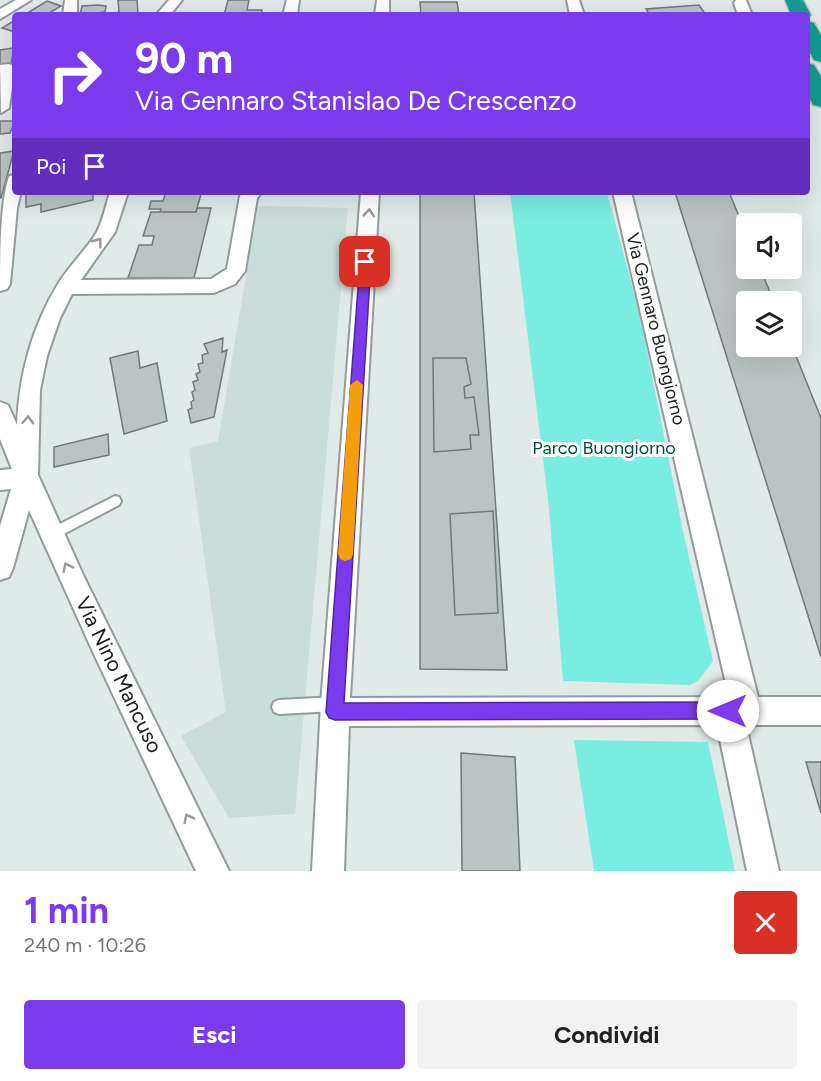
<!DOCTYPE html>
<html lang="it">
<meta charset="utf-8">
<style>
body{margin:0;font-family:Figtree,sans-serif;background:#f2f2f2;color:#202124;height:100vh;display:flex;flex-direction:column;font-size:22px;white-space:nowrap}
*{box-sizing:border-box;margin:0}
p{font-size:20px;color:#757577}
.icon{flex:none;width:33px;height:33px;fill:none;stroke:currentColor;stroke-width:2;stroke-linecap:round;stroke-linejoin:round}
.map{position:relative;height:871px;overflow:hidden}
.drawer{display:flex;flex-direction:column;background:#fff;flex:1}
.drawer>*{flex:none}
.banner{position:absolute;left:12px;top:12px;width:798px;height:183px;border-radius:6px;box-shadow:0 6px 24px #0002;background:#7c3aed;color:#fff;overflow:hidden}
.controls{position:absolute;left:736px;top:213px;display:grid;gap:12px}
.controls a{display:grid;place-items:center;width:66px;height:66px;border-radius:6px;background:#fff;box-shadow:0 6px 24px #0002;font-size:30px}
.pin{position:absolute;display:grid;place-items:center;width:51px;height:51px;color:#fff;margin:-26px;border-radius:12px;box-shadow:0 3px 9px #0006}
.me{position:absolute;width:66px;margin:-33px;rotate:270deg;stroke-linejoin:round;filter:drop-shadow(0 0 4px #0008)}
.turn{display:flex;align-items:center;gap:21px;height:126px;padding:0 24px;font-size:27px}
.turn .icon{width:78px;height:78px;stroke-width:2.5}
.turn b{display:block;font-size:42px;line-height:51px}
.then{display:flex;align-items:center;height:57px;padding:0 24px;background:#0003;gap:12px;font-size:22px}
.round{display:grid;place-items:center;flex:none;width:63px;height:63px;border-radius:6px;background:#f2f2f2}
.summary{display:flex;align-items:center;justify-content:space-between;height:102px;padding:0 24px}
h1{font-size:36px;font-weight:700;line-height:45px;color:#7c3aed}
.primary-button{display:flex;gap:12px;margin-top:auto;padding:12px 24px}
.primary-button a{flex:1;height:69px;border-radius:6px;background:#7c3aed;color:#fff;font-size:24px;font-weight:700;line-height:69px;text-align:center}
.primary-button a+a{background:#f2f2f2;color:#202124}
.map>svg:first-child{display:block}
</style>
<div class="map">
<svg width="821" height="871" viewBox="0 0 821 871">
<rect width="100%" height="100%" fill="#e0eae8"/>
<path fill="#cadddb" d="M258 206 348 208 295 814 229 818 181 736 226 712 189 448 218 441Z"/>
<path fill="#79ede2" d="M510 192H607L640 316 683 531 713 661 698 681 690 685 563 681 549 508Z
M574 740 708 742 735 871H594Z"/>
<path fill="#bbc4c3" stroke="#717a79" stroke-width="1.5" d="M118 0H137L138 15H108L119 12Z
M228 0H249L247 10H262L261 15H224Z
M47 1 61 6 46 15H24Z
M420 2H457L459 15H421Z
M98 5 106 6 105 12 98 13 97 15H80L82 6Z
M699 5 706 15H650L646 9Z
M15 20V32L2 28Z
M14 48 11 64 0 65V50Z
M0 121H15L10 133 0 134Z
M14 151 1 198H0V153Z
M26 192H93V200L41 212V204L26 207Z
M166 192H213L201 194 196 212H160L161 209H149L151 201H163Z
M420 192H474L507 670 420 669Z
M675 192H729L747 236V268H760L774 302H747V346H792L821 418V657Z
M197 208H211L194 278H128L139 245H152L154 236H143L151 212H196Z
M223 338 222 352 227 350 214 417 191 423 188 410 192 408 191 402 194 400 192 392 195 390 193 382 198 380 196 374 200 372 198 364 203 363 202 355 208 353 204 344Z
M138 351 140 368 157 363 167 421 124 434 110 358Z
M433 358H466L471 384 464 387 465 398 474 397 479 435H470L471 449 434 452Z
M108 434 109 455 54 467V447Z
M493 511 498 613 455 615 450 514Z
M461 753 515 757 520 871H462Z
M806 762H821V813Z"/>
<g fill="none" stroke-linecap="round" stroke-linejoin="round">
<path stroke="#b8c1bf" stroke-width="14" stroke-dasharray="14 8" stroke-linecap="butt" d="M807 97 821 98"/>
<g stroke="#939c9b" stroke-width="4">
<path id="lane" d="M115 496 119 497 121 501 119 505 56 538 52 539 48 538 46 534 48 530Z
M335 697 340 699 342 704 340 709 335 711 279 714 274 712 272 707 274 702 279 700Z"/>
</g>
<g stroke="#939c9b" stroke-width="4">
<path id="street" d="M16 0H31L0 19V9Z
M65 0H77V15H63Z
M169 0H182L170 15H156Z
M287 0H299L297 15H283Z
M377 0H389V15H375Z
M567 0H579L584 15H570Z
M736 0H746L752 15H738L734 3Z
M9 64 15 66 9 108 1 113 0 65Z
M15 175V192H21L17 208 10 284 7 289 0 291C0 260 0 203 9 176Z
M110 192H128L115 232 81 280 211 279 227 269 240 196 243 192H262L257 198 245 271 235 284 214 293 72 294 60 318 47 356 40 390 38 475 84 577 229 871H196L93 652 29 510 13 568 9 577 0 580V526L11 489 0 490V470L12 469 0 439V402L8 405 17 425C19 375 32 327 58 284 69 266 86 250 97 232 103 220 106 205 110 192Z
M361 192H379L350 698 729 697 613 192H631L758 697H821V725H746L779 871H747L717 725 349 726 344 871H312L321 704Z"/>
</g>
<g stroke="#c3c4c4" stroke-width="3">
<path id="highway" d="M785 0H803L811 15 807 19V15H791Z
M807 21 814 23 821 35V62L814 60 807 48Z
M807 63 814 65 821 76V107L813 105 807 93Z"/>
</g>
<use href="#lane" fill="#fff" fill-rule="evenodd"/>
<use href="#street" fill="#fff" fill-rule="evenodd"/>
<use href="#highway" fill="#149c92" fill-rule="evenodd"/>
</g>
<defs><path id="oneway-chevron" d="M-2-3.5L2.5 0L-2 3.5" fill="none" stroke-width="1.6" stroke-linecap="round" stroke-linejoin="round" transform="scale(1.5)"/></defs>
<g stroke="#989999">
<use href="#oneway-chevron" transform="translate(369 213) rotate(-86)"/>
<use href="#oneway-chevron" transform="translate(98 242) rotate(-53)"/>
<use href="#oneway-chevron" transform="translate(28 420) rotate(-88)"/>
<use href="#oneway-chevron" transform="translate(67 567) rotate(-116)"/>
<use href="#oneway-chevron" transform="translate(188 818) rotate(-116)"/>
</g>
<path fill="#7c3aed" stroke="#51269a" stroke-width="1.5" d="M365 258 371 262 344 703 728 702 734 705 737 711 734 717 728 719 335 720 329 718 326 712 360 262Z"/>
<path fill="#f59e0b" d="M357 380 363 385 353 554 351 559 345 561 340 559 338 554 350 385Z"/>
<g text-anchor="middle" stroke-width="6" stroke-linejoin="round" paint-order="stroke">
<g font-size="18" fill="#1a1d1d" stroke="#fff">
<text transform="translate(656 329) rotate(76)" y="6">Via Gennaro Buongiorno</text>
</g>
<g font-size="18" fill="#034a45" stroke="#fff">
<text x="604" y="454">Parco Buongiorno</text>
</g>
<g font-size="21" fill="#1a1d1d" stroke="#fff">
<text transform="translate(119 675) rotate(64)" y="7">Via Nino Mancuso</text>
</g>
</g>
</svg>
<div class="controls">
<a><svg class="icon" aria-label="sound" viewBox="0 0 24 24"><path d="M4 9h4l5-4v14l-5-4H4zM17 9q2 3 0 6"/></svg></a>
<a><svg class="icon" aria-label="layers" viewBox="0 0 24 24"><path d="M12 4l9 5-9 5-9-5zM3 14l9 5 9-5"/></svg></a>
</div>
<div class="pin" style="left:365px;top:262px;background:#d93025"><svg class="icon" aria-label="arrive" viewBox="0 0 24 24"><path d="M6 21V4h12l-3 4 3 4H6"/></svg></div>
<svg class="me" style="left:728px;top:711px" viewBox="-20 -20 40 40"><circle r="19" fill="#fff"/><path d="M0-13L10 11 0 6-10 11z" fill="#7c3aed"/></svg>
<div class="banner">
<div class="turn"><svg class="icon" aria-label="right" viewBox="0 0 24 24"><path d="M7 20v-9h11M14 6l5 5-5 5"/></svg><div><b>90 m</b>Via Gennaro Stanislao De Crescenzo</div></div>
<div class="then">Poi<svg class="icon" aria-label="arrive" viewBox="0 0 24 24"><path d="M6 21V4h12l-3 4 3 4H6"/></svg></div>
</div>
</div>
<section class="drawer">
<div class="summary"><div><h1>1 min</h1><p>240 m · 10:26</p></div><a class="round" style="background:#d93025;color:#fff"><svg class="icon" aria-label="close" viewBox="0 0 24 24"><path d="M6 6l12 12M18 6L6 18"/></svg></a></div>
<div class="primary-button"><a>Esci</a><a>Condividi</a></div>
</section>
